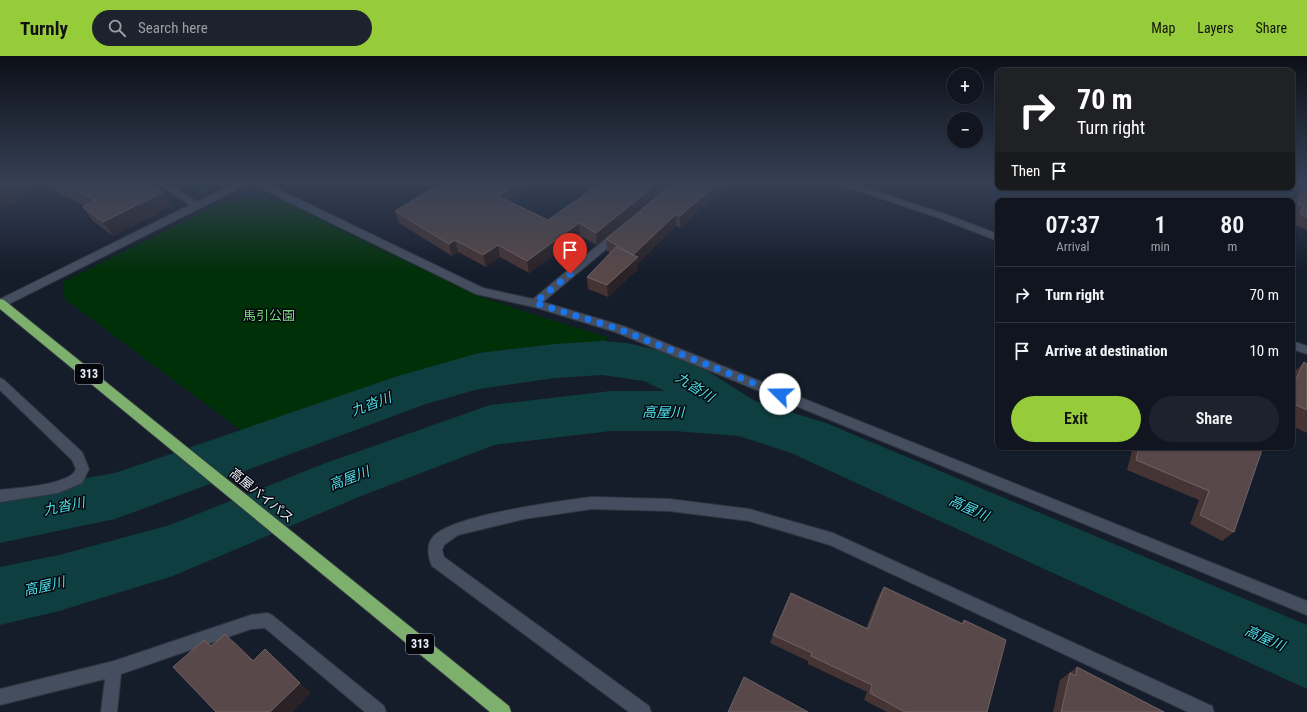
<!DOCTYPE html>
<meta charset="utf-8">
<style>
body{margin:0;font-family:"Roboto Condensed","Noto Sans JP",sans-serif;background:#1e222d;color:#f1f3f6;height:100vh;display:flex;flex-direction:column;font-size:15px;white-space:nowrap}
*{box-sizing:border-box;margin:0}
p{font-size:13px;color:#9c9fa5}
.icon{flex:none;width:22px;height:22px;fill:none;stroke:currentColor;stroke-width:2;stroke-linecap:round;stroke-linejoin:round}
.map{position:relative;flex:1;overflow:hidden}
.side{position:absolute;left:995px;top:142px;width:300px;height:252px;display:flex;flex-direction:column;background:#101520;border-radius:8px;box-shadow:0 1px 3px #0004,0 0 0 1px #30343e}
.side>*{flex:none}
.top-card{position:absolute;left:995px;top:12px;width:300px;height:122px;border-radius:8px;box-shadow:0 1px 3px #0004,0 0 0 1px #30343e;background:#202124;color:#fff;overflow:hidden}
.tools{position:absolute;left:947px;top:12px;display:grid;gap:8px}
.tools a{display:grid;place-items:center;width:36px;height:36px;border-radius:50%;background:#101520;box-shadow:0 1px 3px #0004,0 0 0 1px #30343e;font-size:20px}
.pin{position:absolute;display:grid;place-items:center;width:34px;height:34px;color:#fff;margin:-41px -17px;border-radius:50% 50% 50% 0;rotate:-45deg;box-shadow:0 0 4px #0007}
.pin .icon{rotate:45deg}
.me{position:absolute;width:44px;margin:-22px;rotate:292deg;stroke-linejoin:round;filter:drop-shadow(0 0 3px #0008)}
.turn{display:flex;align-items:center;gap:14px;height:84px;padding:0 16px;font-size:18px}
.turn .icon{width:52px;height:52px;stroke-width:2.5}
.turn b{display:block;font-size:28px;line-height:34px}
.then{display:flex;align-items:center;height:38px;padding:0 16px;background:#0003;gap:8px;font-size:15px}
.eta{display:flex;justify-content:space-evenly;align-items:center;height:68px;text-align:center}
.eta b{font-size:24px;font-weight:600;line-height:28px}
.button{display:flex;gap:8px;margin-top:auto;padding:8px 16px}
.button a{flex:1;height:46px;border-radius:24px;background:#96cc39;color:#111;font-size:16px;font-weight:600;line-height:46px;text-align:center}
.button a+a{background:#1e222d;color:#f1f3f6}
ul{padding:0;list-style:none}
li{display:flex;align-items:center;gap:12px;height:56px;padding:0 16px;border-top:1px solid #30343e}
li div{flex:1}
li b{display:block;font-size:15px}
li em{font-style:normal}
header{display:flex;align-items:center;gap:24px;box-sizing:border-box;height:56px;padding:0 20px;background:#96cc39;color:#111}
header strong{font-size:19px}
nav{display:flex;gap:22px;margin-inline-start:auto;font-size:14px}
.search{width:280px;height:36px;background:#1e222d;display:flex;align-items:center;gap:10px;box-sizing:border-box;padding:0 14px;border-radius:22px;color:#9c9fa5;font-size:15px}
.map>svg:first-child{display:block}
</style>
<header>
<strong>Turnly</strong>
<div class="search"><svg class="icon" aria-label="search" viewBox="0 0 24 24"><circle cx="10" cy="10" r="6"/><path d="M15 15l6 6"/></svg>Search here</div>
<nav><a>Map</a><a>Layers</a><a>Share</a></nav>
</header>
<div class="map">
<svg width="1307" height="656" viewBox="0 0 1307 656">
<rect width="100%" height="100%" fill="#151c2a"/>
<path fill="#003007" d="M245 142 280 144 471 237 526 256 607 281 604 296 548 294 458 309 250 381 65 243 63 226 217 149Z"/>
<g fill="none" stroke-linecap="round" stroke-linejoin="round">
<path fill="#0f3e41" fill-rule="evenodd" d="M183 125H191L209 137 208 138H204Z
M602 284 636 295 657 307 658 309 654 312 651 311 630 299 599 289 598 287Z"/>
<path fill="#0f3e41" fill-rule="evenodd" d="M602 285 627 287 671 297 695 307 755 345 826 367 1307 569V633L791 397 739 380 673 375H611L494 389 361 440 173 520 59 555 0 569V511L59 499 170 469 323 408 490 349 611 335H665L644 325 602 319 555 322 479 333 426 348 115 463 0 487V437L115 417 398 320 479 297 555 288Z"/>
<g stroke="#313640" stroke-width="2">
<path id="minor" d="M153 125H164L197 146 239 125H261L483 232 533 243 614 176H622L623 178 622 180 543 246 623 270 1307 545V559L615 276 534 251 476 238 250 127 5 250H0V243L190 149Z
M829 125H843L945 158 998 178V185L939 162Z
M1292 285 1307 290V298L1292 293Z
M0 322 4 324 82 396 89 413 82 427 58 437 0 446V434C16 432 71 429 76 413L72 404 0 334Z
M592 441 669 443 749 453 833 477 1212 650 1214 656H1188L830 489 749 465 669 455 592 453 524 463 458 479 444 489 442 494 444 501 649 650 651 656H629L432 510C428 501 426 489 433 481 451 459 561 445 592 441Z
M267 557 272 559 384 650 386 656H365L265 572 251 573 121 618 117 656H101L105 623 0 649V633L114 605 251 559Z"/>
</g>
<g stroke="#313640" stroke-width="2">
<path id="highway" d="M0 243 4 244 509 650 511 656H490L0 253Z"/>
</g>
<use href="#minor" fill="#454e5e" fill-rule="evenodd"/>
<use href="#highway" fill="#7daf6d" fill-rule="evenodd"/>
</g>
<path fill="#463434" d="M0 125H148L163 136 171 150 113 180 93 165 83 151 86 150 46 131Z
M445 125H542L510 146 548 164 604 125H675L597 189 580 180 529 217 500 201 486 211 458 196 452 200 399 167 395 155Z
M676 125H734L721 139 718 138 680 172 676 170 638 207V213L608 241 588 233 587 221 610 197 607 195 606 183Z
M1298 125H1307V174L1292 168 1295 160 1292 159V152L1298 135 1294 134Z
M1304 306 1307 308V377L1292 370V318Z
M1133 391H1263L1234 476 1222 485 1190 468 1199 444 1127 414Z
M884 531 961 568 964 564 987 656H887L864 644 867 636 808 608V605L770 587 773 579 866 572 879 539Z
M1077 611 1164 656H1053L1060 624Z"/>
<path fill="#2b2227" d="M18 125H42L46 131 0 153V133Z
M521 125H542L501 152 498 140Z
M660 125H675L597 189 596 177Z
M723 125H734L721 139 722 127Z
M719 126 718 138 680 172V160Z
M163 136 171 150 113 180 103 166Z
M676 158V170L638 207V213L608 241 607 229 633 199Z
M579 167 580 180 529 217 527 205Z
M455 184 458 196 452 200 449 188Z
M498 189 500 201 486 211 483 199Z
M225 578 239 589 266 615 253 605Z
M265 593 277 604 311 637 293 656H270Z"/>
<path fill="#584849" stroke="#6f6365" d="M0 125H18L0 133Z
M54 125H148L163 136 103 166 83 151 96 144Z
M445 125H521L498 140 548 164 604 125H660L596 177 579 167 527 205 498 189 483 199 455 184 449 188 395 155Z
M676 125H723L722 127 719 126 680 160 676 158 633 199 638 201 607 229 587 221 616 191 633 199 606 183Z
M1305 125H1307V161L1300 158 1303 150 1298 148 1306 126Z
M1304 306 1307 308V354L1292 347V332Z
M1139 391H1263L1234 476 1200 459 1209 435 1136 404Z
M884 531 963 568 964 564 1006 584 987 656H905L870 637 872 629 811 600 812 597 773 579 791 537 868 573Z
M225 578 253 605 265 593 300 627 270 656H216L173 611 204 584 211 590Z
M1077 611 1164 656H1061L1070 617 1076 620Z
M744 621 808 656H728Z"/>
<linearGradient id="sky" x2="0" y2="1"><stop stop-color="#0c0f17"/><stop offset="0.58" stop-color="#354055"/><stop offset="1" stop-color="#354055" stop-opacity="0"/></linearGradient>
<rect width="1307" height="217" fill="url(#sky)"/>
<g fill="none" stroke-linecap="round" stroke-linejoin="round">
<path stroke="#1a73e8" stroke-width="7" stroke-dasharray="0 12.6" d="M570 218 535 247 619 273 780 338"/>
</g>
<g text-anchor="middle" stroke-width="3" stroke-linejoin="round" paint-order="stroke">
<g fill="#05070d" stroke="#a6aab3" stroke-width="1">
<rect x="75" y="308" width="28" height="20" rx="3"/>
<rect x="406" y="578" width="28" height="20" rx="3"/>
</g>
<g font-size="12" font-weight="bold" fill="#ebf0fa">
<text x="89" y="322">313</text>
<text x="420" y="592">313</text>
</g>
<g font-size="13" fill="#7ada81" stroke="#05070d">
<text x="269" y="264">馬引公園</text>
</g>
<g font-size="13" fill="#ebf0fa" stroke="#05070d">
<text transform="translate(262 439) rotate(39)" y="5">高屋バイパス</text>
</g>
<g font-size="14" font-style="italic" fill="#4ce0ea" stroke="#05070d">
<text transform="translate(695 331) rotate(32)" y="5">九沓川</text>
<text transform="translate(371 348) rotate(-20)" y="5">九沓川</text>
<text transform="translate(663 356) rotate(1)" y="5">高屋川</text>
<text transform="translate(349 422) rotate(-21)" y="5">高屋川</text>
<text transform="translate(64 450) rotate(-11)" y="5">九沓川</text>
<text transform="translate(969 452) rotate(24)" y="5">高屋川</text>
<text transform="translate(44 530) rotate(-13)" y="5">高屋川</text>
<text transform="translate(1265 582) rotate(24)" y="5">高屋川</text>
</g>
</g>
</svg>
<div class="tools">
<a>+</a>
<a>−</a>
</div>
<div class="pin" style="left:570px;top:218px;background:#d93025"><svg class="icon" aria-label="arrive" viewBox="0 0 24 24"><path d="M6 21V4h12l-3 4 3 4H6"/></svg></div>
<svg class="me" style="left:780px;top:338px" viewBox="-20 -20 40 40"><circle r="19" fill="#fff"/><path d="M0-13L10 11 0 6-10 11z" fill="#1a73e8"/></svg>
<div class="top-card">
<div class="turn"><svg class="icon" aria-label="right" viewBox="0 0 24 24"><path d="M7 20v-9h11M14 6l5 5-5 5"/></svg><div><b>70 m</b>Turn right</div></div>
<div class="then">Then<svg class="icon" aria-label="arrive" viewBox="0 0 24 24"><path d="M6 21V4h12l-3 4 3 4H6"/></svg></div>
</div>
<section class="side">
<div class="eta">
<div><b>07:37</b><p>Arrival</p></div>
<div><b>1</b><p>min</p></div>
<div><b>80</b><p>m</p></div>
</div>
<ul>
<li><svg class="icon" aria-label="right" viewBox="0 0 24 24"><path d="M7 20v-9h11M14 6l5 5-5 5"/></svg><div><b>Turn right</b></div><em>70 m</em></li>
<li><svg class="icon" aria-label="arrive" viewBox="0 0 24 24"><path d="M6 21V4h12l-3 4 3 4H6"/></svg><div><b>Arrive at destination</b></div><em>10 m</em></li>
</ul>
<div class="button"><a>Exit</a><a>Share</a></div>
</section>
</div>
